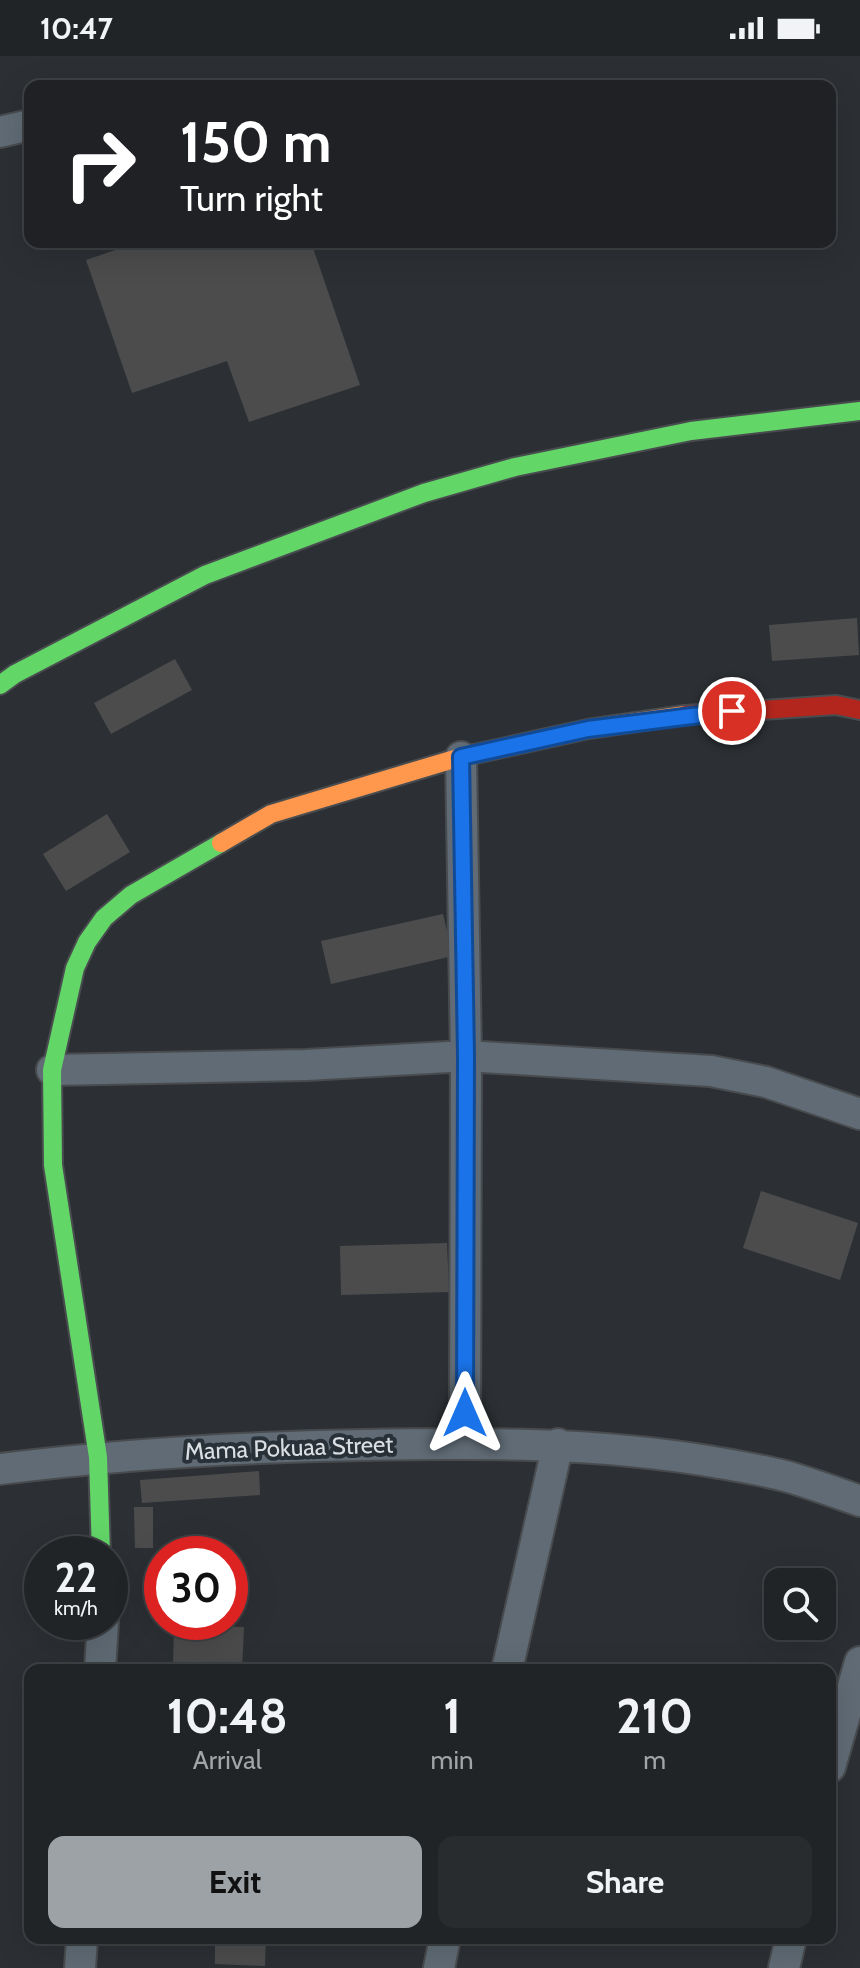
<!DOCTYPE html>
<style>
body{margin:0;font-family:Cabin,sans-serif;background:#292c2f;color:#f1f3f6;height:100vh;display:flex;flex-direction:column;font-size:30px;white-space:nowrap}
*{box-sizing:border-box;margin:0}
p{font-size:26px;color:#a2a4a7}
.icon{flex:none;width:44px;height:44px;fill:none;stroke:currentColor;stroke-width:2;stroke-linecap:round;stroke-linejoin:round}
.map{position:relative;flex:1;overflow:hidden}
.sheet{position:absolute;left:24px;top:1608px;width:812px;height:280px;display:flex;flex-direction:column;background:#212427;border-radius:16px;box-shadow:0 8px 32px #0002,0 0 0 2px #3e4144}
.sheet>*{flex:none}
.hud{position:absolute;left:24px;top:24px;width:812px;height:168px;border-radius:16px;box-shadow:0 8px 32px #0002,0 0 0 2px #3e4144;background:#202124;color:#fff;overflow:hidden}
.buttons{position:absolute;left:764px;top:1512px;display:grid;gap:16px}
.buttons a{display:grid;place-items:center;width:72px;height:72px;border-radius:16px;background:#212427;box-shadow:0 8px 32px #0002,0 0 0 2px #3e4144;font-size:40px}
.speed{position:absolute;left:24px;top:1480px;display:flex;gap:16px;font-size:40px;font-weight:700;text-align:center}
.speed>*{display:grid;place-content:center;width:104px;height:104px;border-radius:50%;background:#212427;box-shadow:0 8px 32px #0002,0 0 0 2px #3e4144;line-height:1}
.speed small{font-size:20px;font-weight:400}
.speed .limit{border:12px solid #d22;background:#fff;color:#111}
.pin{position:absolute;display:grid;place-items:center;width:68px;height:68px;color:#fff;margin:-34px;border:4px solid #fff;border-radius:50%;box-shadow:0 2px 8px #0007}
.me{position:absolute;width:88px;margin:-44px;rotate:0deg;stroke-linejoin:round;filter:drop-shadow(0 0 6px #0008)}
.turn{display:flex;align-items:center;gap:28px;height:168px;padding:0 24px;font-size:36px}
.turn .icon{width:104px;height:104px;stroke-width:2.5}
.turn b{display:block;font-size:56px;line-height:68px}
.eta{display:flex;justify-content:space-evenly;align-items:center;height:136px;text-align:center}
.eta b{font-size:48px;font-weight:700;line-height:56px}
.button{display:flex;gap:16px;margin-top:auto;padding:16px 24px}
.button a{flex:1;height:92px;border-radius:16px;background:#9da2a6;color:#111;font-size:32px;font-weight:700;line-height:92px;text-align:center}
.button a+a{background:#292c2f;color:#f1f3f6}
.status{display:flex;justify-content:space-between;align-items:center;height:56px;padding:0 40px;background:#212427;direction:ltr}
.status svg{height:22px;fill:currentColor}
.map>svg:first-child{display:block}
</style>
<div class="status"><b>10:47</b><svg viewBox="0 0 49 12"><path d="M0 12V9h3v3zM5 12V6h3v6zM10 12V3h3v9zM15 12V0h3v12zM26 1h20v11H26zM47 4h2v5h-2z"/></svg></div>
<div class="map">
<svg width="860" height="1912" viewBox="0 0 860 1912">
<rect width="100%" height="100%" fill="#2c3034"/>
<path fill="#4c4c4d" d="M139 186H311L360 329 249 366 227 305 132 337 86 204Z
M857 562 859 599 772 605 769 569Z
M175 603 192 634 111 678 94 647Z
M107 758 130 796 66 835 43 798Z
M443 858 453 900 331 928 321 885Z
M761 1135 858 1167 840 1224 743 1192Z
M447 1187 449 1236 341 1239 340 1190Z
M259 1415 260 1439 142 1447 140 1424Z
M134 1451H153V1492H135Z
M174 1569 244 1571 242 1614 173 1611Z
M215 1882H266L265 1910 215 1908Z"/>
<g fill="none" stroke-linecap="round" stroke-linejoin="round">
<g stroke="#494c4f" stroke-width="34">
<path id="street" d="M0 76 30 69
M461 701 466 1000 465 1387
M52 1014 306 1009 466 1000 711 1015 766 1026 860 1058
M0 1413C121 1398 241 1391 363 1389 482 1387 596 1386 714 1406 737 1410 762 1414 785 1420 810 1427 835 1436 860 1445
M100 1614 103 1566
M507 1614 558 1388
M830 1711 860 1606
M80 1912 82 1882
M439 1912 445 1882
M784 1912 791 1882"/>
</g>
<g stroke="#494c4f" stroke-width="22">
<path id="fast" d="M0 629 15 618 205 519 424 437 515 411 691 375 860 355
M101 1498 98 1401 53 1109 52 1014 75 912 87 886 104 862 131 839 221 787"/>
</g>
<g stroke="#494c4f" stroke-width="22">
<path id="slow" d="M221 787 271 758 461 701 588 673 685 659"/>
</g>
<g stroke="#494c4f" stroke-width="22">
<path id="jam" d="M685 659 836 649 860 654"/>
</g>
<use href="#street" stroke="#606b75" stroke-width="30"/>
<use href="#fast" stroke="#63d668" stroke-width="18"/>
<use href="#slow" stroke="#ff974d" stroke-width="18"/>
<use href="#jam" stroke="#b3261e" stroke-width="18"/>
</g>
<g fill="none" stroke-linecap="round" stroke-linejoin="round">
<g stroke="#114b97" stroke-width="20">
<path id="route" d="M465 1357 466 1000 461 701 588 673 732 655"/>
</g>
<use href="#route" stroke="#1a73e8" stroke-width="14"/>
</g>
<g text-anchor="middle" stroke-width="8" stroke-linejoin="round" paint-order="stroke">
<g font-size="24" fill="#dadfe4" stroke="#283038">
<text transform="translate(289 1392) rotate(-2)" y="8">Mama Pokuaa Street</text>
</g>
</g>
</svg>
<div class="buttons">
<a><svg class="icon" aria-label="search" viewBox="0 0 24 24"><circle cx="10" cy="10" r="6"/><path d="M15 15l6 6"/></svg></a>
</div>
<div class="speed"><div>22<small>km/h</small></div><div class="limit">30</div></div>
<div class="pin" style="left:732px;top:655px;background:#d93025"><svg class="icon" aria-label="arrive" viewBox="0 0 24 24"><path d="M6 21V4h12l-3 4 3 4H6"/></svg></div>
<svg class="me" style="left:465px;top:1357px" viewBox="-20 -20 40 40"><path d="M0-17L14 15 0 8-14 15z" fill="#1a73e8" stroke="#fff" stroke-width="4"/></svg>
<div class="hud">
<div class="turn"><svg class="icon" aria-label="right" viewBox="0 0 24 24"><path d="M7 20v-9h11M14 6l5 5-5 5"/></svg><div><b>150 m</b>Turn right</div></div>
</div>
<section class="sheet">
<div class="eta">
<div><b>10:48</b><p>Arrival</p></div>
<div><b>1</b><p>min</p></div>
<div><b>210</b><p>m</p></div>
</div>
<div class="button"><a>Exit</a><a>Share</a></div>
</section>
</div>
